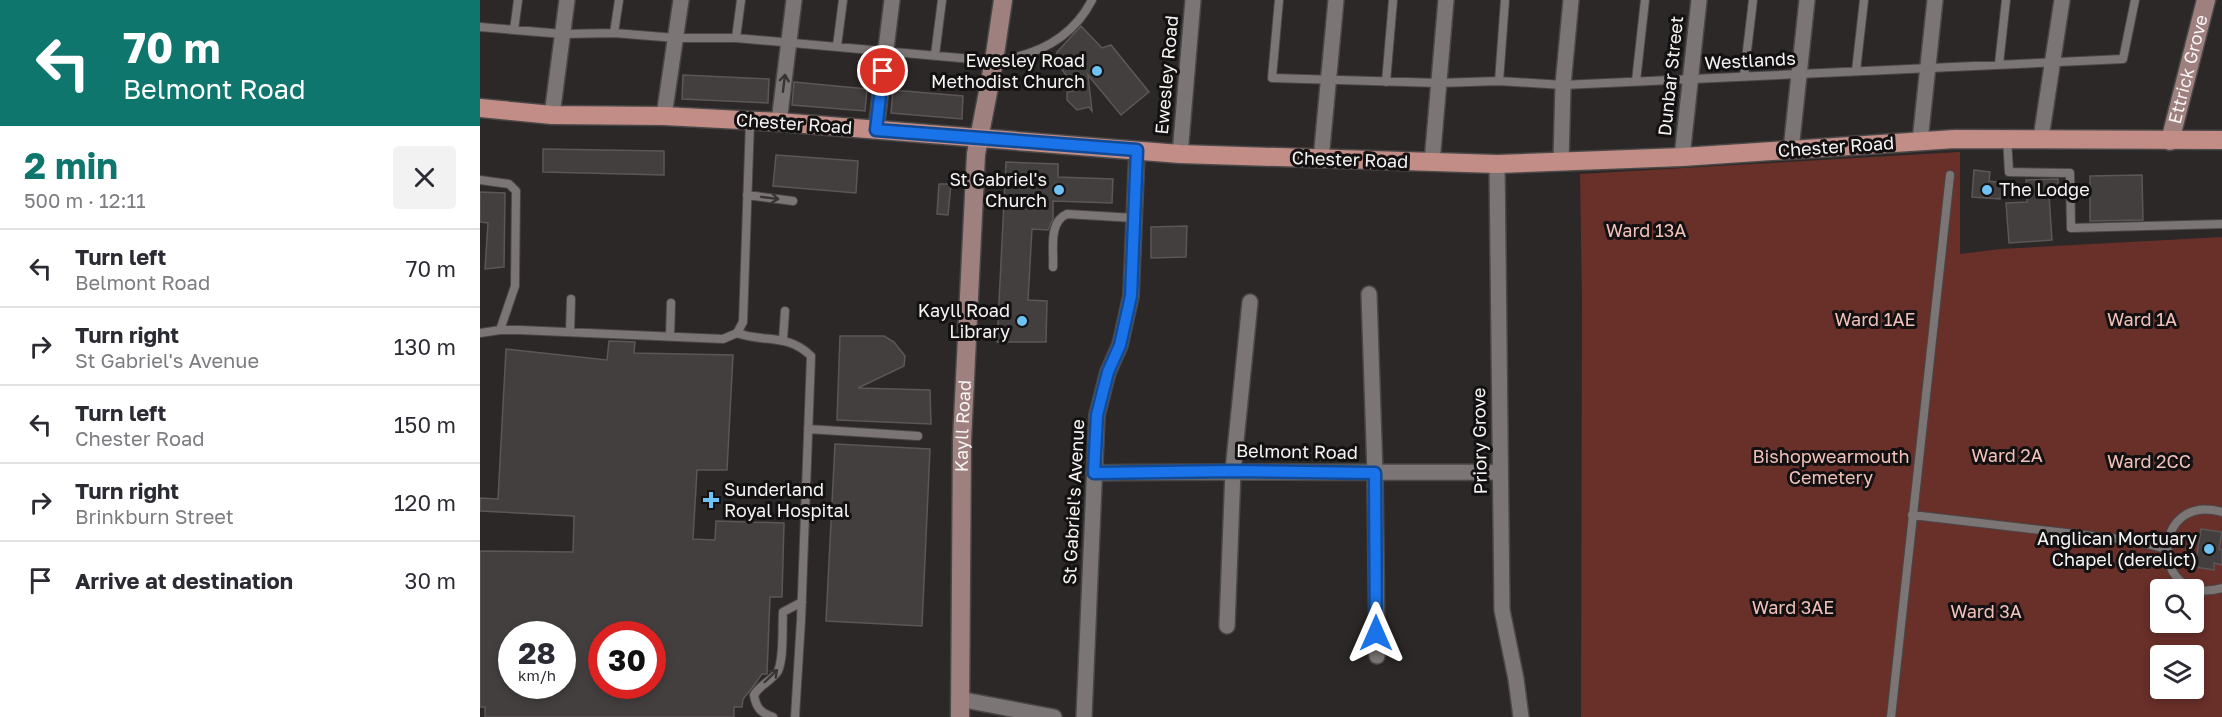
<!DOCTYPE html>
<meta charset="utf-8">
<style>
body{margin:0;font-family:"Golos Text",sans-serif;background:#f2f2f3;color:#2b2b33;height:100vh;display:flex;flex-direction:column;font-size:22px;white-space:nowrap}
*{box-sizing:border-box;margin:0}
p{font-size:20px;color:#7c7c81}
.icon{flex:none;width:33px;height:33px;fill:none;stroke:currentColor;stroke-width:2;stroke-linecap:round;stroke-linejoin:round}
.map{position:relative;flex:1;overflow:hidden}
.side{display:flex;flex-direction:column;background:#fff;width:480px}
.side>*{flex:none}
.hud{background:#0f766e;color:#fff;overflow:hidden}
.buttons{position:absolute;left:1670px;top:579px;display:grid;gap:12px}
.buttons a{display:grid;place-items:center;width:54px;height:54px;border-radius:6px;background:#fff;box-shadow:0 3px 9px #0003;font-size:30px}
.speed{position:absolute;left:18px;top:621px;display:flex;gap:12px;font-size:30px;font-weight:700;text-align:center}
.speed>*{display:grid;place-content:center;width:78px;height:78px;border-radius:50%;background:#fff;box-shadow:0 3px 9px #0003;line-height:1}
.speed small{font-size:15px;font-weight:400}
.speed .limit{border:9px solid #d22;background:#fff;color:#111}
.pin{position:absolute;display:grid;place-items:center;width:51px;height:51px;color:#fff;margin:-26px;border:3px solid #fff;border-radius:50%;box-shadow:0 2px 6px #0007}
.me{position:absolute;width:66px;margin:-33px;rotate:0deg;stroke-linejoin:round;filter:drop-shadow(0 0 4px #0008)}
.turn{display:flex;align-items:center;gap:21px;height:126px;padding:0 24px;font-size:27px}
.turn .icon{width:78px;height:78px;stroke-width:2.5}
.turn b{display:block;font-size:42px;line-height:51px}
.round{display:grid;place-items:center;flex:none;width:63px;height:63px;border-radius:6px;background:#f2f2f3}
.headline{display:flex;align-items:center;justify-content:space-between;height:102px;padding:0 24px}
h1{font-size:36px;font-weight:700;line-height:45px;color:#0f766e}
ul{padding:0;list-style:none}
li{display:flex;align-items:center;gap:18px;height:78px;padding:0 24px;border-top:2px solid #e1e1e2}
li div{flex:1}
li b{display:block;font-size:22px}
li em{font-style:normal}
main{display:flex;flex:1;min-height:0}
.map>svg:first-child{display:block}
</style>
<main>
<section class="side">
<div class="hud">
<div class="turn"><svg class="icon" aria-label="left" viewBox="0 0 24 24"><path d="M17 20v-9H6M10 6l-5 5 5 5"/></svg><div><b>70 m</b>Belmont Road</div></div>
</div>
<div class="headline"><div><h1>2 min</h1><p>500 m · 12:11</p></div><a class="round"><svg class="icon" aria-label="close" viewBox="0 0 24 24"><path d="M6 6l12 12M18 6L6 18"/></svg></a></div>
<ul>
<li><svg class="icon" aria-label="left" viewBox="0 0 24 24"><path d="M17 20v-9H6M10 6l-5 5 5 5"/></svg><div><b>Turn left</b><p>Belmont Road</p></div><em>70 m</em></li>
<li><svg class="icon" aria-label="right" viewBox="0 0 24 24"><path d="M7 20v-9h11M14 6l5 5-5 5"/></svg><div><b>Turn right</b><p>St Gabriel's Avenue</p></div><em>130 m</em></li>
<li><svg class="icon" aria-label="left" viewBox="0 0 24 24"><path d="M17 20v-9H6M10 6l-5 5 5 5"/></svg><div><b>Turn left</b><p>Chester Road</p></div><em>150 m</em></li>
<li><svg class="icon" aria-label="right" viewBox="0 0 24 24"><path d="M7 20v-9h11M14 6l5 5-5 5"/></svg><div><b>Turn right</b><p>Brinkburn Street</p></div><em>120 m</em></li>
<li><svg class="icon" aria-label="arrive" viewBox="0 0 24 24"><path d="M6 21V4h12l-3 4 3 4H6"/></svg><div><b>Arrive at destination</b></div><em>30 m</em></li>
</ul>
</section>
<div class="map">
<svg width="1742" height="717" viewBox="0 0 1742 717">
<rect width="100%" height="100%" fill="#2c2827"/>
<path fill="#692f29" fill-rule="evenodd" d="M1480 152V254L1520 249 1742 237V717H1101L1102 299 1100 174ZM1680 590H1713V622H1680ZM1680 656H1713V688H1680Z"/>
<path fill="#433f3e" stroke="#5c5756" stroke-width="1.5" fill-rule="evenodd" d="M601 26 622 48 631 45 669 92 641 115 608 75 612 111 609 107 597 110 587 100V92L597 90 577 63V52Z
M203 75 289 79 288 103 202 99Z
M314 82 387 89 385 111 312 105Z
M413 90 483 96 482 119 411 113Z
M63 149 184 151V175L63 172Z
M296 155 378 161 376 193 293 186Z
M526 162 578 164V177L633 179 632 203 573 201V219L568 230 552 229 548 300 567 301 566 342H517Z
M1494 170 1510 172 1509 181 1522 183 1520 199 1492 197Z
M1662 175 1663 220 1610 221V176Z
M1578 179V195H1569L1572 240 1529 243 1526 203 1547 202 1546 180Z
M459 184H471L468 215 457 214Z
M0 192 25 193 24 267 5 269 8 223 0 222Z
M707 226 706 257 671 258V227Z
M360 336H404L414 342 425 356 424 366 378 388 450 390 451 424 357 420Z
M129 341 155 342 154 353 253 355 247 470H217L213 539 235 540 236 521 304 523 302 597H290L287 674H282L272 688 263 699 262 707H254V717H5V707H0V551L93 552 94 516 0 511V498L18 499 26 349 127 360ZM32 634H82V686H32ZM122 634H172V686H122Z
M355 444 450 449 442 626 346 621Z
M1721 529 1742 532 1739 549 1742 550V565L1734 563V570L1715 567Z"/>
<g fill="none" stroke-linecap="round" stroke-linejoin="round">
<g stroke="#4a4747" stroke-width="10">
<path id="lane" d="M799 0 792 78 959 83 1019 81 1083 85 1643 59 1655 0
M0 27 83 34 134 33 196 38H256L514 61C556 56 592 39 612 0
M34 30 38 0
M134 33 139 0
M256 38 261 0
M357 46 363 0
M455 55 462 0
M1519 64 1526 0
M1376 71 1384 0
M1264 76 1273 0
M1019 81 1025 0
M1156 81 1165 0
M906 82 913 0
M1527 138 1529 172 1590 173 1591 228 1742 224
M0 180 29 184 36 191 35 286 20 330
M267 195 313 201
M573 267C574 250 568 222 587 214L654 218
M90 332 91 299
M0 333 20 330H40L243 339 257 333 263 322 270 121
M257 333C284 343 308 333 331 356L321 620 315 717
M190 336 191 303
M303 339 305 311
M328 429 438 436
M1742 512C1669 491 1670 609 1742 588
M1432 515 1656 541 1686 549
M293 717C281 713 276 708 274 695 280 684 292 681 298 671 304 658 302 628 303 612L322 602
M1411 717 1470 175"/>
</g>
<g stroke="#4a4747" stroke-width="18">
<path id="street" d="M72 115 87 0
M184 116 201 0
M299 122 314 0
M396 130 412 0
M1561 138 1582 0
M1440 141 1455 0
M1311 150 1327 0
M700 154 713 0
M1202 157 1219 0
M841 159 856 0
M1081 161 1083 85 1091 0
M952 162 966 0
M1017 164 1022 610 1036 679 1041 717
M889 294 895 473 897 656
M614 473C749 471 884 473 1019 472
M747 626 753 471 770 302
M479 699 574 717
M604 717 617 415 628 372 640 345 651 296 657 150"/>
</g>
<g stroke="#4a4747" stroke-width="21">
<g id="secondary">
<path id="s1" d="M1690 141 1726 0"/>
<path id="s2" d="M480 717 482 440 496 154 514 61 523 0"/>
</g>
</g>
<g stroke="#4a4747" stroke-width="21">
<path id="primary" d="M0 108 72 115 184 116 299 122 700 154 1017 164 1202 157 1475 139 1742 140"/>
</g>
<use href="#lane" stroke="#7b7675" stroke-width="8"/>
<use href="#street" stroke="#7b7675" stroke-width="15"/>
<use href="#secondary" stroke="#9e817e" stroke-width="18"/>
<use href="#primary" stroke="#c18d86" stroke-width="18"/>
</g>
<defs><path id="oneway-shaft" d="M-6 0H5M1.5-3L5.5 0L1.5 3" fill="none" stroke-width="1.6" stroke-linecap="round" stroke-linejoin="round" transform="scale(1.5)"/></defs>
<g stroke="#373434">
<use href="#oneway-shaft" transform="translate(304 83) rotate(-83)"/>
<use href="#oneway-shaft" transform="translate(290 198) rotate(7)"/>
<use href="#oneway-shaft" transform="translate(291 676) rotate(-44)"/>
</g>
<g fill="none" stroke-linecap="round" stroke-linejoin="round">
<g stroke="#114b97" stroke-width="15">
<path id="route" d="M403 71 396 130 657 150 651 296 640 345 628 372 617 415 614 473 753 471 895 473 896 633"/>
</g>
<use href="#route" stroke="#1a73e8" stroke-width="10"/>
</g>
<g fill="#6fc2f4" stroke="#131111" stroke-width="2">
<circle cx="617" cy="71" r="6"/>
<circle cx="579" cy="190" r="6"/>
<circle cx="1507" cy="190" r="6"/>
<circle cx="542" cy="321" r="6"/>
<path d="M228 491h6v6h6v6h-6v6h-6v-6h-6v-6h6z"/>
<circle cx="1729" cy="549" r="6"/>
</g>
<g text-anchor="middle" stroke-width="6" stroke-linejoin="round" paint-order="stroke">
<g font-size="18" fill="#f7f4f4" stroke="#131111" text-anchor="end">
<text x="605" y="67">Ewesley Road<tspan x="605" dy="21">Methodist Church</tspan></text>
<text x="567" y="186">St Gabriel's<tspan x="567" dy="21">Church</tspan></text>
<text x="1519" y="196" text-anchor="start">The Lodge</text>
<text x="530" y="317">Kayll Road<tspan x="530" dy="21">Library</tspan></text>
<text x="244" y="496" text-anchor="start">Sunderland<tspan x="244" dy="21">Royal Hospital</tspan></text>
<text x="1717" y="545">Anglican Mortuary<tspan x="1717" dy="21">Chapel (derelict)</tspan></text>
</g>
<g font-size="18" fill="#f7f4f4" stroke="#131111">
<text transform="translate(1270 61) rotate(-3)" y="6">Westlands</text>
<text dy="6" stroke="none"><textPath href="#s1" startOffset="74">Ettrick Grove</textPath></text>
<text transform="translate(687 75) rotate(-85)" y="6">Ewesley Road</text>
<text transform="translate(1191 76) rotate(-84)" y="6">Dunbar Street</text>
<text transform="translate(314 124) rotate(4)" y="6">Chester Road</text>
<text transform="translate(1356 147) rotate(-4)" y="6">Chester Road</text>
<text transform="translate(870 160) rotate(2)" y="6">Chester Road</text>
<text dy="6" stroke="none"><textPath href="#s2" startOffset="291">Kayll Road</textPath></text>
<text transform="translate(1000 441) rotate(-91)" y="6">Priory Grove</text>
<text transform="translate(817 452) rotate(1)" y="6">Belmont Road</text>
<text transform="translate(594 502) rotate(-87)" y="6">St Gabriel's Avenue</text>
</g>
<g font-size="18" fill="#f2c1ba" stroke="#131111">
<text x="1166" y="237">Ward 13A</text>
<text x="1395" y="326">Ward 1AE</text>
<text x="1662" y="326">Ward 1A</text>
<text x="1527" y="462">Ward 2A</text>
<text x="1351" y="463">Bishopwearmouth<tspan x="1351" dy="21">Cemetery</tspan></text>
<text x="1669" y="468">Ward 2CC</text>
<text x="1313" y="614">Ward 3AE</text>
<text x="1506" y="618">Ward 3A</text>
</g>
</g>
</svg>
<div class="buttons">
<a><svg class="icon" aria-label="search" viewBox="0 0 24 24"><circle cx="10" cy="10" r="6"/><path d="M15 15l6 6"/></svg></a>
<a><svg class="icon" aria-label="layers" viewBox="0 0 24 24"><path d="M12 4l9 5-9 5-9-5zM3 14l9 5 9-5"/></svg></a>
</div>
<div class="speed"><div>28<small>km/h</small></div><div class="limit">30</div></div>
<div class="pin" style="left:403px;top:71px;background:#d93025"><svg class="icon" aria-label="arrive" viewBox="0 0 24 24"><path d="M6 21V4h12l-3 4 3 4H6"/></svg></div>
<svg class="me" style="left:896px;top:633px" viewBox="-20 -20 40 40"><path d="M0-17L14 15 0 8-14 15z" fill="#1a73e8" stroke="#fff" stroke-width="4"/></svg>
</div>
</main>
